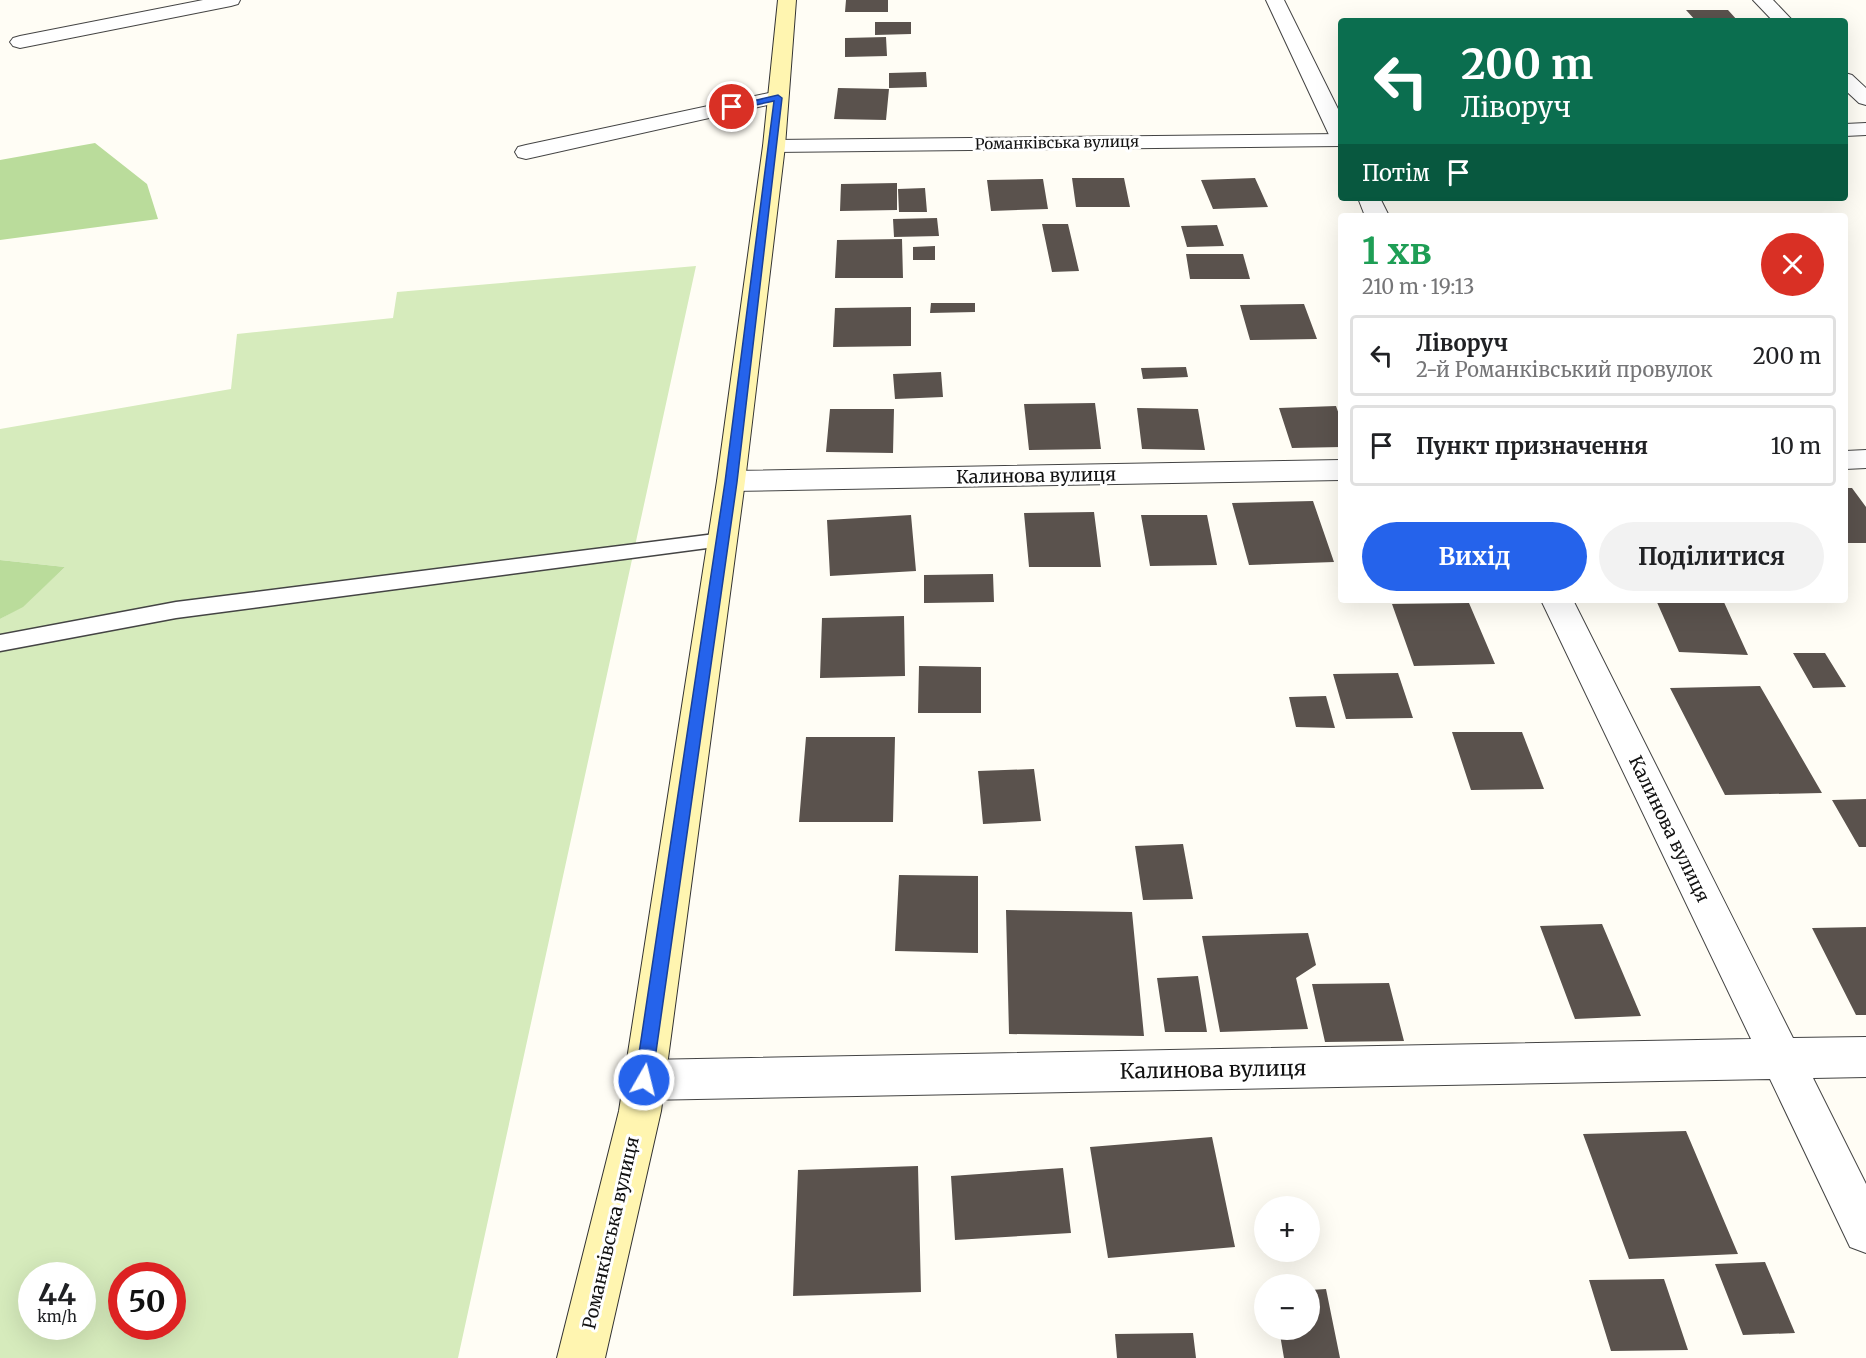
<!DOCTYPE html>
<html lang="uk">
<meta charset="utf-8">
<style>
body{margin:0;font-family:Merriweather,serif;background:#f2f2f2;color:#202124;height:100vh;display:flex;flex-direction:column;font-size:22px;white-space:nowrap}
*{box-sizing:border-box;margin:0}
p{font-size:20px;color:#757577}
.icon{flex:none;width:33px;height:33px;fill:none;stroke:currentColor;stroke-width:2;stroke-linecap:round;stroke-linejoin:round}
.map{position:relative;flex:1;overflow:hidden}
.panel{position:absolute;left:1338px;top:213px;width:510px;height:390px;display:flex;flex-direction:column;background:#fff;border-radius:6px;box-shadow:0 6px 24px #0002}
.panel>*{flex:none}
.guide{position:absolute;left:1338px;top:18px;width:510px;height:183px;border-radius:6px;box-shadow:0 6px 24px #0002;background:#0b6e4f;color:#fff;overflow:hidden}
.fabs{position:absolute;left:1254px;top:1196px;display:grid;gap:12px}
.fabs a{display:grid;place-items:center;width:66px;height:66px;border-radius:50%;background:#fff;box-shadow:0 6px 24px #0002;font-size:30px}
.speed{position:absolute;left:18px;top:1262px;display:flex;gap:12px;font-size:30px;font-weight:700;text-align:center}
.speed>*{display:grid;place-content:center;width:78px;height:78px;border-radius:50%;background:#fff;box-shadow:0 6px 24px #0002;line-height:1}
.speed small{font-size:15px;font-weight:400}
.speed .limit{border:9px solid #d22;background:#fff;color:#111}
.pin{position:absolute;display:grid;place-items:center;width:51px;height:51px;color:#fff;margin:-26px;border:3px solid #fff;border-radius:50%;box-shadow:0 2px 6px #0007}
.me{position:absolute;width:66px;margin:-33px;rotate:8deg;stroke-linejoin:round;filter:drop-shadow(0 0 4px #0008)}
.turn{display:flex;align-items:center;gap:21px;height:126px;padding:0 24px;font-size:27px}
.turn .icon{width:78px;height:78px;stroke-width:2.5}
.turn b{display:block;font-size:42px;line-height:51px}
.then{display:flex;align-items:center;height:57px;padding:0 24px;background:#0003;gap:12px;font-size:22px}
.round{display:grid;place-items:center;flex:none;width:63px;height:63px;border-radius:32px;background:#f2f2f2}
.summary{display:flex;align-items:center;justify-content:space-between;height:102px;padding:0 24px}
h1{font-size:36px;font-weight:700;line-height:45px;color:#1e9e55}
.action{display:flex;gap:12px;margin-top:auto;padding:12px 24px}
.action a{flex:1;height:69px;border-radius:36px;background:#2563eb;color:#fff;font-size:24px;font-weight:700;line-height:69px;text-align:center}
.action a+a{background:#f2f2f2;color:#202124}
ul{padding:0;list-style:none}
li{display:flex;align-items:center;gap:18px;height:81px;margin:0 12px 9px;padding:0 12px;border:3px solid #e0e0e0;border-radius:6px}
li div{flex:1}
li b{display:block;font-size:22px}
li em{font-style:normal}
.map>svg:first-child{display:block}
</style>
<div class="map">
<svg width="1866" height="1358" viewBox="0 0 1866 1358">
<rect width="100%" height="100%" fill="#fffdf5"/>
<path fill="#d6ebbc" fill-rule="evenodd" d="M696 266 458 1358H0V619L23 606 65 567 0 560V429L231 389 237 334 393 318 397 292ZM32 1275H82V1326H32ZM122 1275H172V1326H122Z"/>
<path fill="#badc9b" d="M95 143 147 184 158 219 0 240V160Z
M0 560 65 567 23 607 0 619Z"/>
<path fill="#5a524d" d="M846 0H888V12H845Z
M1686 10H1728L1738 21H1696Z
M875 22H911V34L875 35Z
M886 37 887 56 845 57V38Z
M926 72 927 87 889 88V73Z
M838 88 889 89 886 120 834 119Z
M1072 178H1124L1130 207H1076Z
M1255 178 1268 207 1213 209 1201 180Z
M1043 179 1048 209 991 211 987 180Z
M897 183V210L840 211 841 184Z
M925 188 927 212H899L898 189Z
M937 218 939 236 894 237 893 219Z
M1042 224H1068L1079 271 1052 272Z
M1217 225 1224 246 1187 247 1181 226Z
M902 239 903 278H835L837 240Z
M935 246V260H913V247Z
M1186 254H1243L1250 279H1190Z
M931 303H975V312L930 313Z
M1304 304 1317 339 1250 340 1240 305Z
M911 307V346L833 347 835 308Z
M1186 367 1188 377 1143 379 1141 368Z
M941 372 943 397 895 399 893 374Z
M1095 403 1101 449 1029 450 1024 404Z
M1336 406 1341 420V447L1292 448 1279 408Z
M1137 408 1198 409 1205 450 1142 449Z
M830 409H894L893 453 826 452Z
M1845 488H1852L1866 507V543H1845Z
M1313 501 1334 562 1249 565 1232 503Z
M1094 512 1101 567H1029L1024 513Z
M911 515 916 571 830 576 827 520Z
M1141 515H1207L1217 565 1150 566Z
M993 574 994 602 924 603V575Z
M1656 600H1723L1748 655 1679 652Z
M1469 603 1495 664 1414 666 1392 604Z
M904 616 905 676 820 678 822 618Z
M1793 653H1825L1846 687 1813 688Z
M919 666 981 667V713H918Z
M1398 673 1413 718 1346 719 1333 674Z
M1760 686 1822 793 1725 795 1670 688Z
M1326 696 1335 728 1296 727 1289 697Z
M1452 732H1522L1544 789 1471 790Z
M806 737H895L893 822H799Z
M1034 769 1041 821 983 824 978 771Z
M1866 799V847H1859L1832 800Z
M1183 844 1193 899 1143 900 1135 846Z
M899 875 978 876V953L895 951Z
M1006 910 1132 912 1144 1036 1009 1034Z
M1602 924 1641 1016 1575 1019 1540 926Z
M1866 927V1015H1856L1812 928Z
M1308 933 1316 965 1296 978 1308 1029 1220 1032 1202 936Z
M1198 976 1207 1032H1165L1157 978Z
M1389 983 1404 1041 1325 1042 1312 984Z
M1686 1131 1738 1254 1629 1259 1583 1134Z
M1212 1137 1235 1247 1108 1258 1090 1147Z
M918 1166 921 1292 793 1296 798 1170Z
M1063 1168 1071 1233 955 1240 951 1176Z
M1765 1262 1795 1333 1743 1335 1715 1264Z
M1664 1279 1688 1350 1611 1351 1589 1280Z
M1326 1289 1340 1358H1284L1279 1329H1310V1290Z
M1193 1333 1196 1358H1117L1115 1334Z"/>
<g fill="none" stroke-linecap="round" stroke-linejoin="round">
<g stroke="#444" stroke-width="3">
<path id="service" d="M723 533 730 535 733 540 730 545 176 618 0 651V635L176 602Z"/>
</g>
<g stroke="#444" stroke-width="2">
<path id="minor" d="M203 0H240L238 4 231 6 20 48 13 46 10 42 13 38 20 36Z
M1266 0H1284L1341 115V143L1333 142 1330 137Z
M1753 0H1773L1793 21H1773Z
M1845 73 1852 75 1866 88V105L1859 103 1845 90Z
M778 91 785 93 788 97 785 101 526 159 518 157 515 152 518 147 526 145Z
M1358 198H1380L1389 216H1365Z
M1866 450V468L1845 469V451Z
M1341 460V480L731 491 721 488 717 481 721 474 731 471Z
M1541 600H1573L1793 1038 1866 1037V1077L1813 1078 1866 1184V1253L1850 1247 1770 1079 644 1100 629 1094 623 1080 629 1066 644 1060 1751 1039Z"/>
</g>
<g stroke="#444" stroke-width="2">
<path id="tertiary" d="M1866 123V135L1845 136V124Z
M1341 134V146L774 152 766 151 763 146 766 141 774 140Z"/>
</g>
<g stroke="#333" stroke-width="2">
<path id="secondary" d="M778 0H796L785 146 745 481 661 1111 605 1358H557L619 1111 717 481 763 146Z"/>
</g>
<use href="#service" fill="#fff" fill-rule="evenodd"/>
<use href="#minor" fill="#fff" fill-rule="evenodd"/>
<use href="#tertiary" fill="#fff" fill-rule="evenodd"/>
<use href="#secondary" fill="#fff5b0" fill-rule="evenodd"/>
</g>
<path fill="#2563eb" stroke="#184099" stroke-width="1.5" d="M778 95 782 98 737 482 652 1080 650 1086 644 1089 638 1086 635 1080 725 482 774 101 732 110 728 107Z"/>
<g text-anchor="middle" stroke-width="6" stroke-linejoin="round" paint-order="stroke">
<g font-size="15" fill="#111" stroke="#fff">
<text transform="translate(1057 143) rotate(-1)" y="5">Романківська вулиця</text>
</g>
<g font-size="18" fill="#111" stroke="#fff">
<text transform="translate(1036 476) rotate(-1)" y="6">Калинова вулиця</text>
<text transform="translate(1669 829) rotate(64)" y="6">Калинова вулиця</text>
<text transform="translate(611 1233) rotate(-77)" y="6">Романківська вулиця</text>
</g>
<g font-size="21" fill="#111" stroke="#fff">
<text transform="translate(1213 1070) rotate(-1)" y="7">Калинова вулиця</text>
</g>
</g>
</svg>
<div class="fabs">
<a>+</a>
<a>−</a>
</div>
<div class="speed"><div>44<small>km/h</small></div><div class="limit">50</div></div>
<div class="pin" style="left:732px;top:107px;background:#d93025"><svg class="icon" aria-label="arrive" viewBox="0 0 24 24"><path d="M6 21V4h12l-3 4 3 4H6"/></svg></div>
<svg class="me" style="left:644px;top:1080px" viewBox="-20 -20 40 40"><circle r="17" fill="#2563eb" stroke="#fff" stroke-width="3"/><path d="M0-11L8 9 0 5-8 9z" fill="#fff"/></svg>
<div class="guide">
<div class="turn"><svg class="icon" aria-label="left" viewBox="0 0 24 24"><path d="M17 20v-9H6M10 6l-5 5 5 5"/></svg><div><b>200 m</b>Ліворуч</div></div>
<div class="then">Потім<svg class="icon" aria-label="arrive" viewBox="0 0 24 24"><path d="M6 21V4h12l-3 4 3 4H6"/></svg></div>
</div>
<section class="panel">
<div class="summary"><div><h1>1 хв</h1><p>210 m · 19:13</p></div><a class="round" style="background:#d93025;color:#fff"><svg class="icon" aria-label="close" viewBox="0 0 24 24"><path d="M6 6l12 12M18 6L6 18"/></svg></a></div>
<ul>
<li><svg class="icon" aria-label="left" viewBox="0 0 24 24"><path d="M17 20v-9H6M10 6l-5 5 5 5"/></svg><div><b>Ліворуч</b><p>2-й Романківський провулок</p></div><em>200 m</em></li>
<li><svg class="icon" aria-label="arrive" viewBox="0 0 24 24"><path d="M6 21V4h12l-3 4 3 4H6"/></svg><div><b>Пункт призначення</b></div><em>10 m</em></li>
</ul>
<div class="action"><a>Вихід</a><a>Поділитися</a></div>
</section>
</div>
